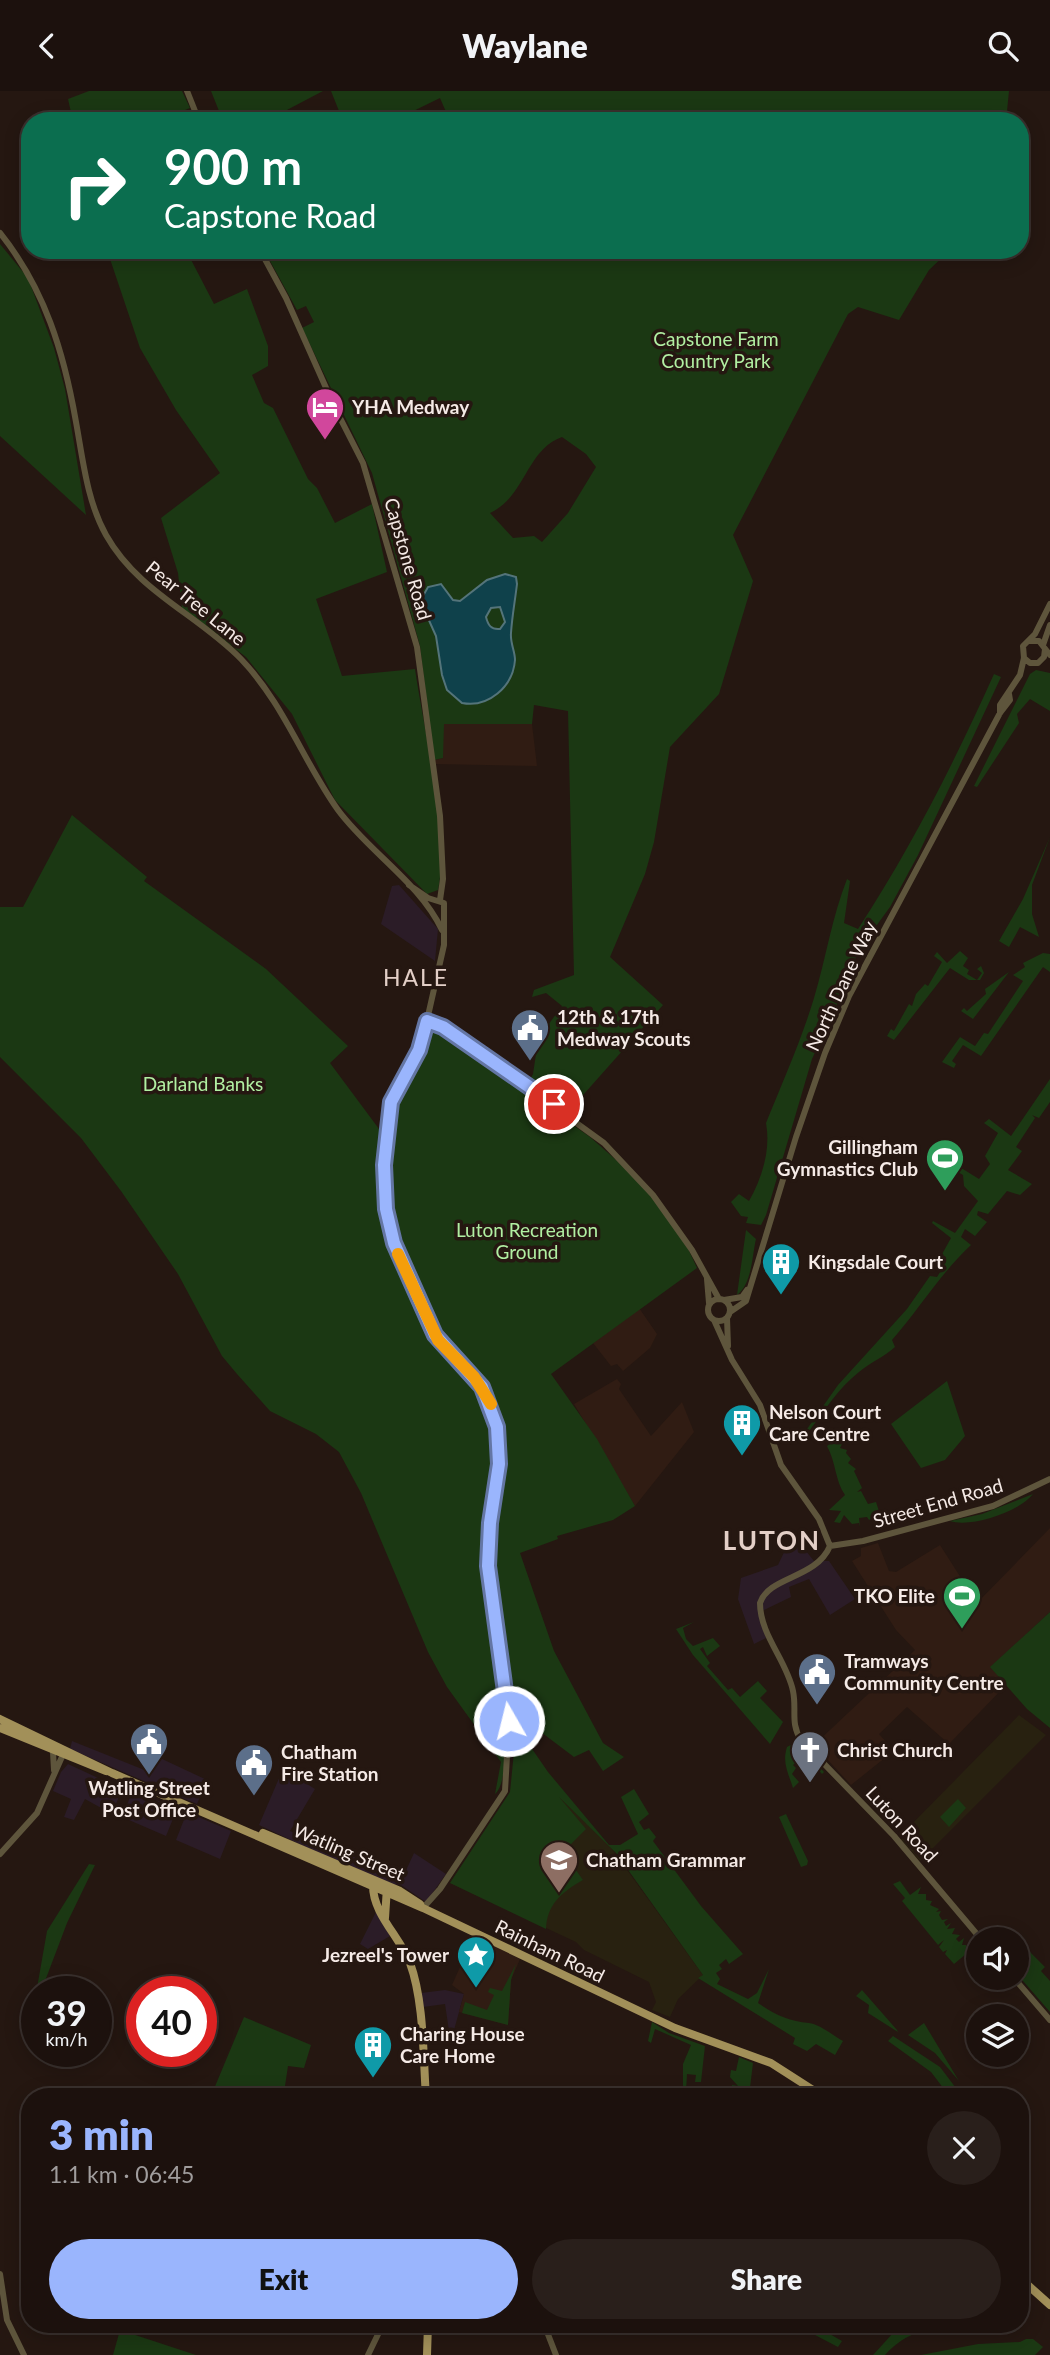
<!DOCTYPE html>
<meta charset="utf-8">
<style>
body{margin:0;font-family:Lato,sans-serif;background:#291f1b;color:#f1f3f6;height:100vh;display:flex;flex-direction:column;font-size:26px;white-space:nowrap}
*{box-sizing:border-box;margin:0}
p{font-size:23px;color:#a09d9d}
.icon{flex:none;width:38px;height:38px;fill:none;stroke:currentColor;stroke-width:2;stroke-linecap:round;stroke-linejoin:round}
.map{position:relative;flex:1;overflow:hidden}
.sheet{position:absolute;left:21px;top:1997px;width:1008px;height:245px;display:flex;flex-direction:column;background:#1c110d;border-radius:28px;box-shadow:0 4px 18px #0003,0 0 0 2px #3a312e}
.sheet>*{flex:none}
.top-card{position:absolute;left:21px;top:21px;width:1008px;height:147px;border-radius:28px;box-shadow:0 4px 18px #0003,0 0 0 2px #3a312e;background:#0b6e4f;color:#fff;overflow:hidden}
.buttons{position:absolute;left:966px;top:1836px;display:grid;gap:14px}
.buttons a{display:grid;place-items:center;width:63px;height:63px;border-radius:50%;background:#1c110d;box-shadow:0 4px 18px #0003,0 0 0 2px #3a312e;font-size:35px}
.speed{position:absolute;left:21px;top:1885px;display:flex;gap:14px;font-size:35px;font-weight:700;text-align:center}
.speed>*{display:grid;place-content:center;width:91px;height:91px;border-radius:50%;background:#1c110d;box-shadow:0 4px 18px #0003,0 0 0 2px #3a312e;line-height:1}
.speed small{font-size:18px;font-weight:400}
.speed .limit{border:10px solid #d22;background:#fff;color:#111}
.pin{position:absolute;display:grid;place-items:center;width:60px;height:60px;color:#fff;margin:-30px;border:4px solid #fff;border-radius:50%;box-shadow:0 2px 7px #0007}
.me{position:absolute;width:77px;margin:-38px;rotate:352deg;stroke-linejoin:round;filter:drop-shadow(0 0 5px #0008)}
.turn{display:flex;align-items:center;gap:24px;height:147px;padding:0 28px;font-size:32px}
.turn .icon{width:91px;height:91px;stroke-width:2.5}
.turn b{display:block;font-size:49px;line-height:60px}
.round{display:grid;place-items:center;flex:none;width:74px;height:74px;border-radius:37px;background:#291f1b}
.head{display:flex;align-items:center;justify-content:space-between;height:119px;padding:0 28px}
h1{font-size:42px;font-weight:800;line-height:52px;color:#9ab5fd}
.cta{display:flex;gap:14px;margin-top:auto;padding:14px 28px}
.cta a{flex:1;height:80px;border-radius:42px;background:#9ab5fd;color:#111;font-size:28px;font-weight:800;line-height:80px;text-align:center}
.cta a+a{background:#291f1b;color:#f1f3f6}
header{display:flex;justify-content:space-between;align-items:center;height:91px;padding:0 28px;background:#1c110d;font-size:32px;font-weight:800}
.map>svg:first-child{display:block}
</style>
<header><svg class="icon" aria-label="back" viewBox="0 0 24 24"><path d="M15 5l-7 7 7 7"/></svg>Waylane<svg class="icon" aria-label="search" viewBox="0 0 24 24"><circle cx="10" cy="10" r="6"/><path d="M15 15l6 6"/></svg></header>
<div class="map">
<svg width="1050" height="2264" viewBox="0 0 1050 2264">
<rect width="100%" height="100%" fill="#251711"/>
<path fill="#2b1c27" d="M399 794 438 838 435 870 381 833 392 795Z
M798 1450 814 1470H829L855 1508 830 1524 809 1488 789 1496 791 1506 758 1522 766 1547 754 1553 738 1508 741 1487 778 1474 787 1455Z
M72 1650 152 1682 160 1667 207 1689 197 1713 70 1658Z
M68 1673 122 1698 112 1723 85 1708 74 1729 64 1726 71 1708 53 1700 61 1681Z
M283 1678 315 1698 290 1740 403 1786 414 1762 446 1783 426 1811 401 1794 382 1792 259 1734Z
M133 1699 177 1718 166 1745 122 1726Z
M187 1721 231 1740 220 1768 176 1749Z
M376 1821 390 1845 368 1858 360 1853Z
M445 1899 464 1903 454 1939 449 1940 445 1913 423 1916 421 1902Z"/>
<path fill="#301c13" d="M443 633H532L537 675 435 673 434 669 443 667Z
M639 1217 657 1243 650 1257 623 1280 617 1273 611 1275 593 1252Z
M617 1288 621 1293 619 1298 651 1345 682 1311 694 1341 635 1415 574 1313Z
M1050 1437V1521L991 1576 1007 1593 949 1653 907 1616 879 1643 888 1653 882 1661 886 1666 851 1694 814 1654 915 1559 896 1539 852 1470 861 1465V1457L878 1452 889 1480 896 1481 940 1454 977 1512Z
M492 1854 520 1868 511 1889 508 1934 459 1921 464 1903 452 1894 464 1867 482 1875Z"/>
<path fill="#282110" d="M1019 1624 1046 1644 920 1770 901 1748 907 1742 905 1740Z
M512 1693 550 1697 609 1754 703 1884 678 1908 670 1926 652 1919 656 1911 649 1891 584 1859 576 1851 450 1792 509 1704Z"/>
<path fill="#1b3813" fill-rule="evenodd" d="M89 0H182L190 17 158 30H73L68 8Z
M211 0H323L266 30H223Z
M331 0H1009L1006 30H450L440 7 393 30H343Z
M0 153 28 187 54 257 65 298 86 424 0 345Z
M107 159H186L214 213 247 198 268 255V275L252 284 264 312 273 317 308 388 317 397 335 432 372 413 387 481 316 508 342 585 415 578C423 634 450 747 438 799L427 803 335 709 292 623 246 566 182 517 178 482 161 427 220 382 176 319 140 257Z
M264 159H950L929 179 899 229 858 216 848 223 733 444 753 490 719 603 670 656 654 751 645 783 610 866 663 914 568 1021 527 994 533 983 536 963 529 960 562 915 546 902 532 906 534 899 574 884 568 620 534 614 532 633H444L443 667 434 669 420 555 372 382 302 237 314 231 306 215 297 219ZM562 346 586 363 596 376 568 422 542 451 534 445 513 447 490 422C526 405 526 359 562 346Z
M1036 579 1050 582V620L1030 608 1017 623 1019 632 977 696 974 695 1030 583Z
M994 583 1001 586 918 764 890 816 858 860 849 888 812 968 766 1124 761 1134 746 1132 748 1126 741 1125 731 1111 739 1103 749 1110C762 1087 771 1059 766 1032 783 990 801 950 814 907 826 867 832 826 847 788L850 790 844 832 858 838C911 757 955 670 994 583Z
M72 724 147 786 144 790 266 878 348 955 330 972 385 1046 379 1073 380 1099 400 1182 434 1254 465 1280 484 1307 494 1336 497 1370 484 1463 488 1495 487 1475 504 1364 495 1305 447 1254 430 1229 400 1158 388 1112 385 1077 395 1007 430 940H439L590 1046 624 1076 655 1109 684 1149 697 1177 551 1283 597 1348 635 1415 613 1429 557 1445 558 1448 520 1462 554 1560 603 1652 624 1666 603 1680 589 1659 574 1666 517 1623 512 1624 491 1516C495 1548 518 1683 495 1703L501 1671 447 1596 428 1561 361 1402 339 1361 316 1343 270 1320 237 1283 222 1265 178 1183 121 1100 81 1047 0 966V816H23Z
M1050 746 1032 794V823L1039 846 1020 836 1009 856 999 850 1023 808Z
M960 860 968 867 963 875 969 879 967 883 977 889 982 882 977 878 981 875 984 882 980 889H969L950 877 894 949 887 945 891 938 894 940 909 913 912 915 916 903 925 893 928 895 942 871 934 865 937 861 947 872Z
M1043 862 1050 863V881L1043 876 981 965 963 954 952 970 956 973 954 977 942 971 960 946 975 955 984 942 988 943 1023 890 1013 884 1025 876 1023 872Z
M1009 881 973 928 961 920 964 917 967 920 986 903 985 898Z
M1050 988V1011L1039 1027 1032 1024 1035 1027 1016 1056 1022 1060 1008 1079 1032 1093 1020 1104 1007 1100 988 1123 978 1120 977 1124 987 1131 975 1145 965 1138 961 1146 971 1154C940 1183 920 1217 892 1249L895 1256C884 1266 871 1271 859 1281 839 1297 825 1318 810 1339L807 1338 838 1294 907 1218 930 1185 937 1186 942 1178 936 1174 951 1147 932 1132 933 1130 955 1142 978 1110 964 1095 963 1084 946 1074 950 1070 979 1088 990 1073 985 1065 998 1042 984 1032 989 1028 1011 1045Z
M746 1139 756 1148C752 1165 752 1193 737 1204Z
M947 1290 965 1345 945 1369 921 1377 891 1333Z
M836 1348 842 1353 840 1357 847 1359 846 1362 851 1368 848 1372 856 1378 854 1380 862 1397 857 1401 861 1400 868 1413 876 1411 883 1432 879 1433 876 1425 869 1429 867 1426 859 1427 860 1436 859 1432 852 1433 844 1424 840 1432 834 1431 841 1420 829 1419 845 1404C835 1390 836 1371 827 1355Z
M1033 1403C1019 1421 971 1437 950 1430L982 1423Z
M1050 1521V1637L1027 1618 990 1576Z
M694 1531 683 1537 686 1548 693 1555 713 1547 720 1555 707 1565 703 1556 700 1558 710 1572 707 1575 728 1599 732 1597 740 1606 758 1590 767 1600 760 1607 783 1631 770 1653 693 1564 676 1538Z
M515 1651 528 1652 548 1681 609 1754H620L638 1743 621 1706 634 1698 649 1723 639 1731 644 1739 649 1737 656 1746 653 1750 701 1815 743 1863 729 1873 726 1868 719 1874 722 1878 716 1882 720 1888 717 1893 748 1908 757 1902 769 1878 758 1912C775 1924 789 1930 809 1932 819 1933 834 1945 843 1950L835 1964 816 1953 807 1960 793 1953 795 1947 698 1887 703 1884 616 1762 559 1706 586 1738 563 1761 583 1789C562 1801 547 1813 546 1838L450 1792 510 1701Z
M796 1651 824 1681 822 1683 814 1674 811 1677 799 1669 793 1674 796 1677 792 1683 799 1691 793 1697C788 1681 782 1672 787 1656Z
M958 1708 966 1717 949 1736 940 1726Z
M786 1723 808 1770 807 1774 801 1776 779 1726Z
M89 1773 95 1774 67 1832 42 1898 37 1897 47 1840Z
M900 1790 910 1804 921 1796 918 1803H926V1809L932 1810 930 1814 939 1818 936 1821 941 1820 939 1824 942 1829 948 1828 944 1831 946 1835 951 1832 947 1838 955 1837 952 1843 960 1844 956 1848 959 1851 964 1847 962 1854H966L968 1859 972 1858 954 1873 945 1863 947 1859 943 1861 939 1856 944 1849 938 1854 902 1810 905 1807 893 1793Z
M1030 1861 1045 1876 1041 1880 1050 1890V1921L1017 1883V1874Z
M516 1873 511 1889 508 1934 462 1922 465 1911 487 1919 494 1904 488 1901 490 1897 502 1900Z
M862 1899 897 1939 898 1941 868 1922 869 1914 856 1905Z
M244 1926 311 1954 304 1977 288 1975 285 1995 335 2005H211Z
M652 1931 669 1942 705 1955 701 1991H695L696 1984 687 1983 686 2001 683 2000V1973L691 1954 655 1938 651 1952 648 1950Z
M924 1932 959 1990 935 1962 908 1944Z
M893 1945 940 1976 962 2005 953 1998 947 2002 931 1981 888 1950Z
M739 1966 753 1972 749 2005H730L732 1994 738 1995 730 1986 731 1979 736 1980Z
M794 2233H812L842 2250 838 2256Z
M908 2233H956V2235C926 2239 908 2239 885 2264H873L894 2241Z
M120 2239 196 2264H113Z
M1026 2248H1033L1043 2256 1035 2264H921L978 2253 1020 2251Z"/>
<path fill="#0f414b" stroke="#54747a" stroke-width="2" fill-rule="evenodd" d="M505 483 516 486 517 493C515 510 512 526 511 542 510 552 515 560 515 569 513 596 488 617 462 612L447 599 442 584 436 545 423 516V505L428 496 441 493 453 509 460 510 487 489ZM500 516 505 531 500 538C491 539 488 534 486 526L491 517Z"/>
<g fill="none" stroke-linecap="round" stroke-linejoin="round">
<path stroke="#5e553c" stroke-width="6" d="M187 0 199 30
M0 142C45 198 64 262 76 331 83 369 87 410 106 444 138 501 197 523 241 568 284 613 303 670 338 719 369 761 420 792 442 839
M260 159 286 207 335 317 363 372 417 556 440 725 443 788 440 809
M1029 550H1039L1050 564
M1043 554 1050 534
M1024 567 1023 555 1035 543 1050 513
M1024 567 1030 572H1038L1044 566 1045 558
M1000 622V614L1020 584 1024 567
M409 794 428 807 444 812V854L423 947 391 1011 384 1074 386 1118 394 1151 435 1244 482 1296 496 1332 499 1373 487 1475 509 1630 505 1700 440 1798 423 1817
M427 930 466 952 604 1052 653 1104 692 1159 719 1208
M707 1188 709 1212
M708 1219a11 11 0 1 1 22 0a11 11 0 1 1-22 0Z
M724 1209 742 1206 747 1199
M730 1221 746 1210 796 1046 825 962 849 905 1000 622 1010 609 1009 603
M727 1227 728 1255
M714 1229 732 1269 760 1314 781 1374 819 1428 830 1455
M830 1455C816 1488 769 1485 760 1512 760 1544 787 1570 793 1600 797 1619 790 1632 801 1649L894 1745 981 1848
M830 1455 863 1450 993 1415 1050 1388
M53 1661 54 1679
M0 1763 37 1722 65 1659
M1013 1886 1050 1929
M0 2183 7 2229 24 2264
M544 2233 556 2264
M368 2264 383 2233"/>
<path stroke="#a29059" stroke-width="8" d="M0 1628 112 1682 423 1817 675 1937 771 1972 824 2006
M0 1637 106 1680
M263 1742 400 1800 420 1813
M373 1795C373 1823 400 1846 410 1872 424 1910 423 1964 426 2006
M385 1827 387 1796
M1020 2187 1050 2214
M427 2264 428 2233"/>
</g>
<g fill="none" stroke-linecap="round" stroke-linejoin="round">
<g stroke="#6476a4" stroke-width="18">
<path id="route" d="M509 1630 488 1475 490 1432 499 1373 497 1336 482 1296 435 1244 394 1152 386 1118 384 1074 391 1011 419 959 427 930 443 936 554 1013"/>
</g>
<use href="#route" stroke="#9ab5fd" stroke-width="12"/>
<path stroke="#f59e0b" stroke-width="12" d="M398 1163 438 1249 474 1286 491 1313"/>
</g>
<defs>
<g id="hotel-pin" transform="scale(2.0125)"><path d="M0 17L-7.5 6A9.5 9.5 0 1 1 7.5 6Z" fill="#d1479c" stroke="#251711"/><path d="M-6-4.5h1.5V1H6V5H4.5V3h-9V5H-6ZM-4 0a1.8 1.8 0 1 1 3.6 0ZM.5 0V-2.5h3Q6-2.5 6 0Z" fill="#fff"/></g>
<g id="civic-pin" transform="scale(2.0125)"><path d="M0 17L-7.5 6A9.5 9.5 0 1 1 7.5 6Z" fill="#5c6f8a" stroke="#251711"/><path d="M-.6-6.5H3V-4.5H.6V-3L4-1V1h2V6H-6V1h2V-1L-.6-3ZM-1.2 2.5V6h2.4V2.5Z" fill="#fff"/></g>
<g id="stadium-pin" transform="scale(2.0125)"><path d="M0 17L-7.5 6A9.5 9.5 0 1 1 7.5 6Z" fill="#2e9e5b" stroke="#251711"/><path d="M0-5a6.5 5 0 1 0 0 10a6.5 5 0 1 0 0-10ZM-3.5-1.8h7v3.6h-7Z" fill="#fff"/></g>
<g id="building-pin" transform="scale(2.0125)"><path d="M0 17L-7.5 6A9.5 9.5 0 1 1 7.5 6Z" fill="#0f9aa8" stroke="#251711"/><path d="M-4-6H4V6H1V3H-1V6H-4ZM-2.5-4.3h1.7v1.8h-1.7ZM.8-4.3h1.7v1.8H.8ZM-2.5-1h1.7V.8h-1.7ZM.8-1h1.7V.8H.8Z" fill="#fff"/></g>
<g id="church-pin" transform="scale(2.0125)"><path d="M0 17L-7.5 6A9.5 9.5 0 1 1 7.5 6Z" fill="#6b7280" stroke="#251711"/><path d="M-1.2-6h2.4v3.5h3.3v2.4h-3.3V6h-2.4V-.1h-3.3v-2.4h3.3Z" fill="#fff"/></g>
<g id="school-pin" transform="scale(2.0125)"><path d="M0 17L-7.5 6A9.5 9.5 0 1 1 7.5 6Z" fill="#8d6e63" stroke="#251711"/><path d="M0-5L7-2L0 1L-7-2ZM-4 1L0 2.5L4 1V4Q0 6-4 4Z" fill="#fff"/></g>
<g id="sight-pin" transform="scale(2.0125)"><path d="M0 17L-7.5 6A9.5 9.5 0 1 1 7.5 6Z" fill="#0f9aa8" stroke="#251711"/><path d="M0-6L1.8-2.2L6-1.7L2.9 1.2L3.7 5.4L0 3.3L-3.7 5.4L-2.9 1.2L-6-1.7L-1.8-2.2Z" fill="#fff"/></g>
</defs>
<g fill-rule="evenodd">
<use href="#hotel-pin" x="325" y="316"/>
<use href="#civic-pin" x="530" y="937"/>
<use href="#stadium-pin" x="945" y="1067"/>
<use href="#building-pin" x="781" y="1171"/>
<use href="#building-pin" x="742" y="1332"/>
<use href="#stadium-pin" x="962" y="1505"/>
<use href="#civic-pin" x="817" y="1581"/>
<use href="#civic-pin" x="149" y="1651"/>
<use href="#church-pin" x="810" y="1659"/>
<use href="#civic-pin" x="254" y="1672"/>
<use href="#school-pin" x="559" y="1769"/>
<use href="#sight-pin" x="476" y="1864"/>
<use href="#building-pin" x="373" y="1954"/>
</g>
<g text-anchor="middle" stroke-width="7" stroke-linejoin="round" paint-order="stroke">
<g font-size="19" fill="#b1efa2" stroke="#251711">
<text x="716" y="255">Capstone Farm<tspan x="716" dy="22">Country Park</tspan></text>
<text x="203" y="1000">Darland Banks</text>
<text x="527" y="1146">Luton Recreation<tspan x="527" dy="22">Ground</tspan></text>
</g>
<g font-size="19" font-weight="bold" fill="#f5eae6" stroke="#251711" text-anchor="start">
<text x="352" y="323">YHA Medway</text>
<text x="557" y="933">12th &amp; 17th<tspan x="557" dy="22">Medway Scouts</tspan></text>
<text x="918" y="1063" text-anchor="end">Gillingham<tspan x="918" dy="22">Gymnastics Club</tspan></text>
<text x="808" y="1178">Kingsdale Court</text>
<text x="769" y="1328">Nelson Court<tspan x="769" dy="22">Care Centre</tspan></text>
<text x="935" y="1512" text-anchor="end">TKO Elite</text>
<text x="844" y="1577">Tramways<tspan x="844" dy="22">Community Centre</tspan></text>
<text x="837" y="1666">Christ Church</text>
<text x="281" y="1668">Chatham<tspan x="281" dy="22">Fire Station</tspan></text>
<text x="149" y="1704" text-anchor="middle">Watling Street<tspan x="149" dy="22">Post Office</tspan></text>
<text x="586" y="1776">Chatham Grammar</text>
<text x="449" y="1871" text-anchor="end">Jezreel's Tower</text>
<text x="400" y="1950">Charing House<tspan x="400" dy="22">Care Home</tspan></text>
</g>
<g font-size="19" fill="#f5eae6" stroke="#251711">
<text transform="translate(408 468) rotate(74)" y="7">Capstone Road</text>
<text transform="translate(196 512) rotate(39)" y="7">Pear Tree Lane</text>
<text transform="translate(841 895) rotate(-65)" y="7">North Dane Way</text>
<text transform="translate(938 1412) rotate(-16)" y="7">Street End Road</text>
<text transform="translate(902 1733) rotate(47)" y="7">Luton Road</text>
<text transform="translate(349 1761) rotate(23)" y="7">Watling Street</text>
<text transform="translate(550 1860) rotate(26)" y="7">Rainham Road</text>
</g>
<g font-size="23" letter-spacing="2" fill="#e3cfc7" stroke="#251711">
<text x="416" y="895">HALE</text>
</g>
<g font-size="26" font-weight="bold" letter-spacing="2" fill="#e3cfc7" stroke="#251711">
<text x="772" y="1459">LUTON</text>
</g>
</g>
</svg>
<div class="buttons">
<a><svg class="icon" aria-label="sound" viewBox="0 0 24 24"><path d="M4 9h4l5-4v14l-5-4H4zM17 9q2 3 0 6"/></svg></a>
<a><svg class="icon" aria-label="layers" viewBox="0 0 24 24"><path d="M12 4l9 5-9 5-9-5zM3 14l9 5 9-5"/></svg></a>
</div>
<div class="speed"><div>39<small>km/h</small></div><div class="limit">40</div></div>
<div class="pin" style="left:554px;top:1013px;background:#d93025"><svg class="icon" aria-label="arrive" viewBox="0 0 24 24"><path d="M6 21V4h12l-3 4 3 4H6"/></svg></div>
<svg class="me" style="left:509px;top:1630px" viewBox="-20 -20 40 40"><circle r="17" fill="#9ab5fd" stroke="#fff" stroke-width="3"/><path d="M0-11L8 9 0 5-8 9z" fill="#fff"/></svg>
<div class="top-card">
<div class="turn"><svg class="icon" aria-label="right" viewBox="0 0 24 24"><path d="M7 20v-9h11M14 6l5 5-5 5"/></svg><div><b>900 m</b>Capstone Road</div></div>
</div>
<section class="sheet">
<div class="head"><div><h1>3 min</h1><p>1.1 km · 06:45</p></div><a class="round"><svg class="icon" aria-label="close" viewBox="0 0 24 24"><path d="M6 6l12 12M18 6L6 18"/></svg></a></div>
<div class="cta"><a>Exit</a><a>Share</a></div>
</section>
</div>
